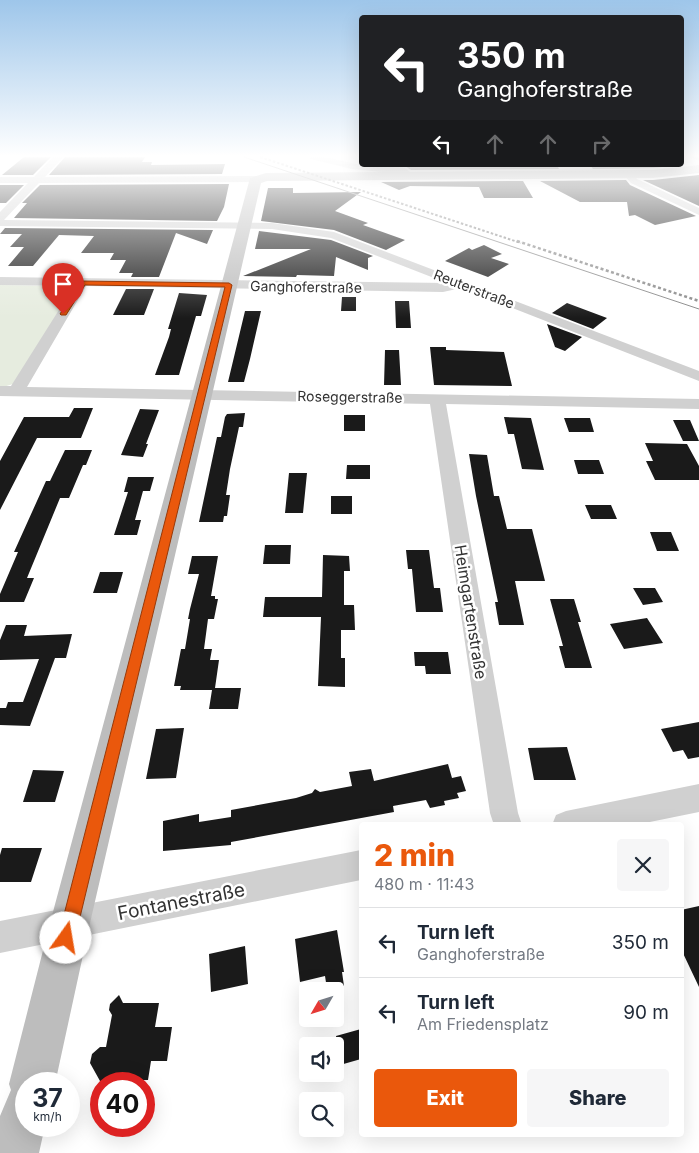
<!DOCTYPE html>
<meta charset="utf-8">
<style>
body{margin:0;font-family:Inter,sans-serif;background:#f6f6f7;color:#1f2937;height:100vh;display:flex;flex-direction:column;font-size:19px;white-space:nowrap}
*{box-sizing:border-box;margin:0}
p{font-size:16px;color:#747a83}
.icon{flex:none;width:28px;height:28px;fill:none;stroke:currentColor;stroke-width:2;stroke-linecap:round;stroke-linejoin:round}
.map{position:relative;flex:1;overflow:hidden}
.panel{position:absolute;left:359px;top:822px;width:325px;height:315px;display:flex;flex-direction:column;background:#fff;border-radius:5px;box-shadow:0 5px 20px #0002}
.panel>*{flex:none}
.banner{position:absolute;left:359px;top:15px;width:325px;height:152px;border-radius:5px;box-shadow:0 5px 20px #0002;background:#202124;color:#fff;overflow:hidden}
.needle{width:32px;rotate:231deg}
.tools{position:absolute;left:299px;top:982px;display:grid;gap:10px}
.tools a{display:grid;place-items:center;width:45px;height:45px;border-radius:5px;background:#fff;box-shadow:0 5px 20px #0002;font-size:25px}
.speed{position:absolute;left:15px;top:1072px;display:flex;gap:10px;font-size:25px;font-weight:700;text-align:center}
.speed>*{display:grid;place-content:center;width:65px;height:65px;border-radius:50%;background:#fff;box-shadow:0 5px 20px #0002;line-height:1}
.speed small{font-size:12px;font-weight:400}
.speed .limit{border:8px solid #d22;background:#fff;color:#111}
.pin{position:absolute;display:grid;place-items:center;width:42px;height:42px;color:#fff;margin:-51px -21px;border-radius:50% 50% 50% 0;rotate:-45deg;box-shadow:0 0 5px #0007}
.pin .icon{rotate:45deg}
.me{position:absolute;width:55px;margin:-28px;rotate:13deg;stroke-linejoin:round;filter:drop-shadow(0 0 4px #0008)}
.turn{display:flex;align-items:center;gap:18px;height:105px;padding:0 15px;font-size:22px}
.turn .icon{width:65px;height:65px;stroke-width:2.5}
.turn b{display:block;font-size:35px;line-height:42px}
.lanes{display:flex;align-items:center;height:48px;padding:0 15px;background:#0003;justify-content:center;gap:25px;direction:ltr}
.lanes .off{opacity:.35}
.round{display:grid;place-items:center;flex:none;width:52px;height:52px;border-radius:5px;background:#f6f6f7}
.summary{display:flex;align-items:center;justify-content:space-between;height:85px;padding:0 15px}
h1{font-size:30px;font-weight:800;line-height:38px;color:#ea580c}
.button{display:flex;gap:10px;margin-top:auto;padding:10px 15px}
.button a{flex:1;height:58px;border-radius:5px;background:#ea580c;color:#fff;font-size:20px;font-weight:800;line-height:58px;text-align:center}
.button a+a{background:#f6f6f7;color:#1f2937}
ul{padding:0;list-style:none}
li{display:flex;align-items:center;gap:15px;height:70px;padding:0 15px;border-top:1px solid #e0e1e3}
li div{flex:1}
li b{display:block;font-size:19px}
li em{font-style:normal}
.map>svg:first-child{display:block}
</style>
<div class="map">
<svg width="699" height="1153" viewBox="0 0 699 1153">
<rect width="100%" height="100%" fill="#fff"/>
<path fill="#e6ecdf" d="M0 285 71 286 74 288 13 384 0 388Z"/>
<path fill="#1a1a1a" d="M24 157H51L33 175H2Z
M65 157H145L142 162H152L151 165 225 164 222 174 49 175Z
M389 165H557L559 169 411 170 405 166Z
M590 165H682L653 168 593 169Z
M699 175V206L643 180H653Z
M626 180 630 185 696 216 655 225 635 215 629 216 627 202H580L540 181Z
M523 181 533 198H484L479 187 410 186 399 190 381 182Z
M229 184 224 207 217 221 14 218 27 203H22L40 185Z
M0 185H24L6 203H0Z
M268 188H293V193L361 192 335 211 368 223 363 225 405 240 386 250 334 230 261 221Z
M5 228 213 230 207 244 176 233 159 277H131L133 273H119L126 260H110L114 253H81L94 236 59 235 33 266H8L24 247H10L22 234H0Z
M259 231 331 240 373 256 368 258V270L336 257 334 276 297 275 296 277 243 276 311 249H255Z
M484 245 502 254 491 258 509 264 488 277 445 261 469 248 472 250Z
M126 289H154L144 315H113Z
M179 293 207 295 201 316H196L179 375H155L169 337 171 329H168Z
M342 297H356V311H341Z
M395 301H409L411 328H396Z
M567 303 607 318 593 329 552 313Z
M245 311H261L250 359 244 382H228Z
M547 324 582 337 565 351 555 347Z
M430 347H446V350L504 352 512 386 434 385Z
M385 350H399L401 385H384Z
M74 408H93L81 438H37L0 510V461L24 417H69Z
M140 409 159 410 146 444H148L143 457 121 455Z
M245 413 243 427H239L230 469 226 495H230L227 516H224L223 522H199L217 437H221L225 417 227 414Z
M344 415H365V431H344Z
M504 417 531 418 544 470 522 469 514 434H508Z
M564 418H590L594 432H569Z
M673 420H690L699 441H683Z
M645 443 687 444 699 466V480H655L646 461H653Z
M65 450H92L86 465H83L69 498H60L27 578H34L24 602H0V594L18 552H14L46 481H50Z
M469 454 487 455 494 496H499L507 529H532L545 581H515L524 625H499L495 602H498L476 496Z
M574 460H599L604 474H578Z
M347 465H370V479H346Z
M289 473H307L303 513H285Z
M128 477H154L150 491H143L135 520H141L137 535H114L128 492H124Z
M331 496H352V514H331Z
M585 505H611L617 519H591Z
M650 532H671L679 551H657Z
M265 545H291L290 564H263Z
M406 550H429L434 588H440L443 612H416L412 569H408Z
M323 555 349 556 350 571H344V605H354L355 630H341V658H345V687L318 686 321 617H263L265 597H322Z
M192 556H218L211 596H215V599H218L214 619H208L204 649H212L210 660H219L215 688H241L238 709H209L212 690H180L181 686H174L181 649H185L190 619H188L190 609 199 574H188Z
M100 572H123L117 593H93Z
M633 588H655L663 602 643 605Z
M550 599H574L581 622H578L592 668H565L559 646H563Z
M647 618 663 643 624 649 610 624Z
M6 625H27L24 636 72 634 66 658H55L30 726 0 725V708H6L8 702H23L39 659 0 660V640Z
M414 652H448L451 674H426L425 666H415Z
M699 722V757L688 759 683 750 673 752 661 729Z
M184 728 176 778 146 779 156 729Z
M567 747 576 780H534L528 748Z
M448 764 452 778 461 776 466 791 457 793 459 798 444 801 445 805 430 808 426 800 393 806 394 812 231 842V845L163 851V821L199 814V822L231 817V810L296 798 312 793 315 789 320 792 352 786 349 772 371 769 374 781Z
M33 770 64 771 55 802H23Z
M2 848H42L31 882H0V855Z
M699 906V987L681 949V910Z
M337 930 344 972H342L344 986 327 989 325 976 300 982 295 939Z
M245 946 248 984 211 992 209 954Z
M119 995 123 1003H159L155 1027H172L167 1061H151L148 1080 100 1081 90 1063 92 1054 100 1047H106L112 1015 109 1010 110 1004Z
M361 1029V1059L340 1065 336 1036Z"/>
<g fill="none" stroke-linecap="round" stroke-linejoin="round">
<path fill="#d0d0d0" fill-rule="evenodd" d="M53 157H63L45 177 259 176 264 179 259 182 39 183 4 220 272 223 334 232 699 371V381L461 288 443 292 86 286 27 387 699 399V409L446 404 518 813 522 825H494L490 813 430 404 0 396V386H11L74 286 0 285V277L447 283 331 238 272 229 0 226V212L28 183H0V177H34Z
M309 157H325L361 165 405 168 415 176 410 179 402 174 352 169 311 159Z
M692 157H699V160L694 159Z
M628 171 631 172 637 179 699 208V215L631 183 623 174Z
M699 784V812L635 825H552L556 815 566 811Z
M361 850V880L0 953V921Z"/>
<path fill="#bdbdbd" fill-rule="evenodd" d="M699 165V173L653 178 267 181 261 183 90 923 55 1084H26V1126H45L39 1153H0V1116L11 1090 9 1084 50 923 250 178 266 173 653 170Z"/>
<path stroke="#888" stroke-width="1" d="M244 157 699 309"/>
<path stroke="#888" stroke-width="2" stroke-dasharray="2.5 2" stroke-linecap="butt" d="M260 157 521 243"/>
<path stroke="#888" stroke-width="2.5" stroke-dasharray="3 2.5" stroke-linecap="butt" d="M517 241 699 301"/>
</g>
<linearGradient id="sky" x2="0" y2="1"><stop stop-color="#9ec6ea"/><stop offset="0.49" stop-color="#fff"/><stop offset="1" stop-color="#fff" stop-opacity="0"/></linearGradient>
<rect width="699" height="318" fill="url(#sky)"/>
<path fill="#ea580c" stroke="#983908" d="M80 281 229 283 232 285 75 938 72 944 66 946 60 944 58 938 225 287 85 285 66 315H61L60 314Z"/>
<g text-anchor="middle" stroke-width="5" stroke-linejoin="round" paint-order="stroke">
<g font-size="14" fill="#333" stroke="#fff">
<text transform="translate(306 287) rotate(1)" y="5">Ganghoferstraße</text>
<text transform="translate(474 289) rotate(21)" y="5">Reuterstraße</text>
<text transform="translate(350 397) rotate(1)" y="5">Roseggerstraße</text>
</g>
<g font-size="16" fill="#333" stroke="#fff">
<text transform="translate(471 612) rotate(81)" y="6">Heimgartenstraße</text>
</g>
<g font-size="19" fill="#333" stroke="#fff">
<text transform="translate(181 901) rotate(-11)" y="7">Fontanestraße</text>
</g>
</g>
</svg>
<div class="tools">
<a><svg class="needle" viewBox="-14 -14 28 28"><path d="M0-13l5 13h-10z" fill="#e53935"/><path d="M0 13l5-13h-10z" fill="#747a83"/></svg></a>
<a><svg class="icon" aria-label="sound" viewBox="0 0 24 24"><path d="M4 9h4l5-4v14l-5-4H4zM17 9q2 3 0 6"/></svg></a>
<a><svg class="icon" aria-label="search" viewBox="0 0 24 24"><circle cx="10" cy="10" r="6"/><path d="M15 15l6 6"/></svg></a>
</div>
<div class="speed"><div>37<small>km/h</small></div><div class="limit">40</div></div>
<div class="pin" style="left:63px;top:314px;background:#d93025"><svg class="icon" aria-label="arrive" viewBox="0 0 24 24"><path d="M6 21V4h12l-3 4 3 4H6"/></svg></div>
<svg class="me" style="left:66px;top:938px" viewBox="-20 -20 40 40"><circle r="19" fill="#fff"/><path d="M0-13L10 11 0 6-10 11z" fill="#ea580c"/></svg>
<div class="banner">
<div class="turn"><svg class="icon" aria-label="left" viewBox="0 0 24 24"><path d="M17 20v-9H6M10 6l-5 5 5 5"/></svg><div><b>350 m</b>Ganghoferstraße</div></div>
<div class="lanes"><svg class="icon" aria-label="left" viewBox="0 0 24 24"><path d="M17 20v-9H6M10 6l-5 5 5 5"/></svg><svg class="icon off" aria-label="ahead" viewBox="0 0 24 24"><path d="M12 20V5M6 11l6-6 6 6"/></svg><svg class="icon off" aria-label="ahead" viewBox="0 0 24 24"><path d="M12 20V5M6 11l6-6 6 6"/></svg><svg class="icon off" aria-label="right" viewBox="0 0 24 24"><path d="M7 20v-9h11M14 6l5 5-5 5"/></svg></div>
</div>
<section class="panel">
<div class="summary"><div><h1>2 min</h1><p>480 m · 11:43</p></div><a class="round"><svg class="icon" aria-label="close" viewBox="0 0 24 24"><path d="M6 6l12 12M18 6L6 18"/></svg></a></div>
<ul>
<li><svg class="icon" aria-label="left" viewBox="0 0 24 24"><path d="M17 20v-9H6M10 6l-5 5 5 5"/></svg><div><b>Turn left</b><p>Ganghoferstraße</p></div><em>350 m</em></li>
<li><svg class="icon" aria-label="left" viewBox="0 0 24 24"><path d="M17 20v-9H6M10 6l-5 5 5 5"/></svg><div><b>Turn left</b><p>Am Friedensplatz</p></div><em>90 m</em></li>
</ul>
<div class="button"><a>Exit</a><a>Share</a></div>
</section>
</div>
